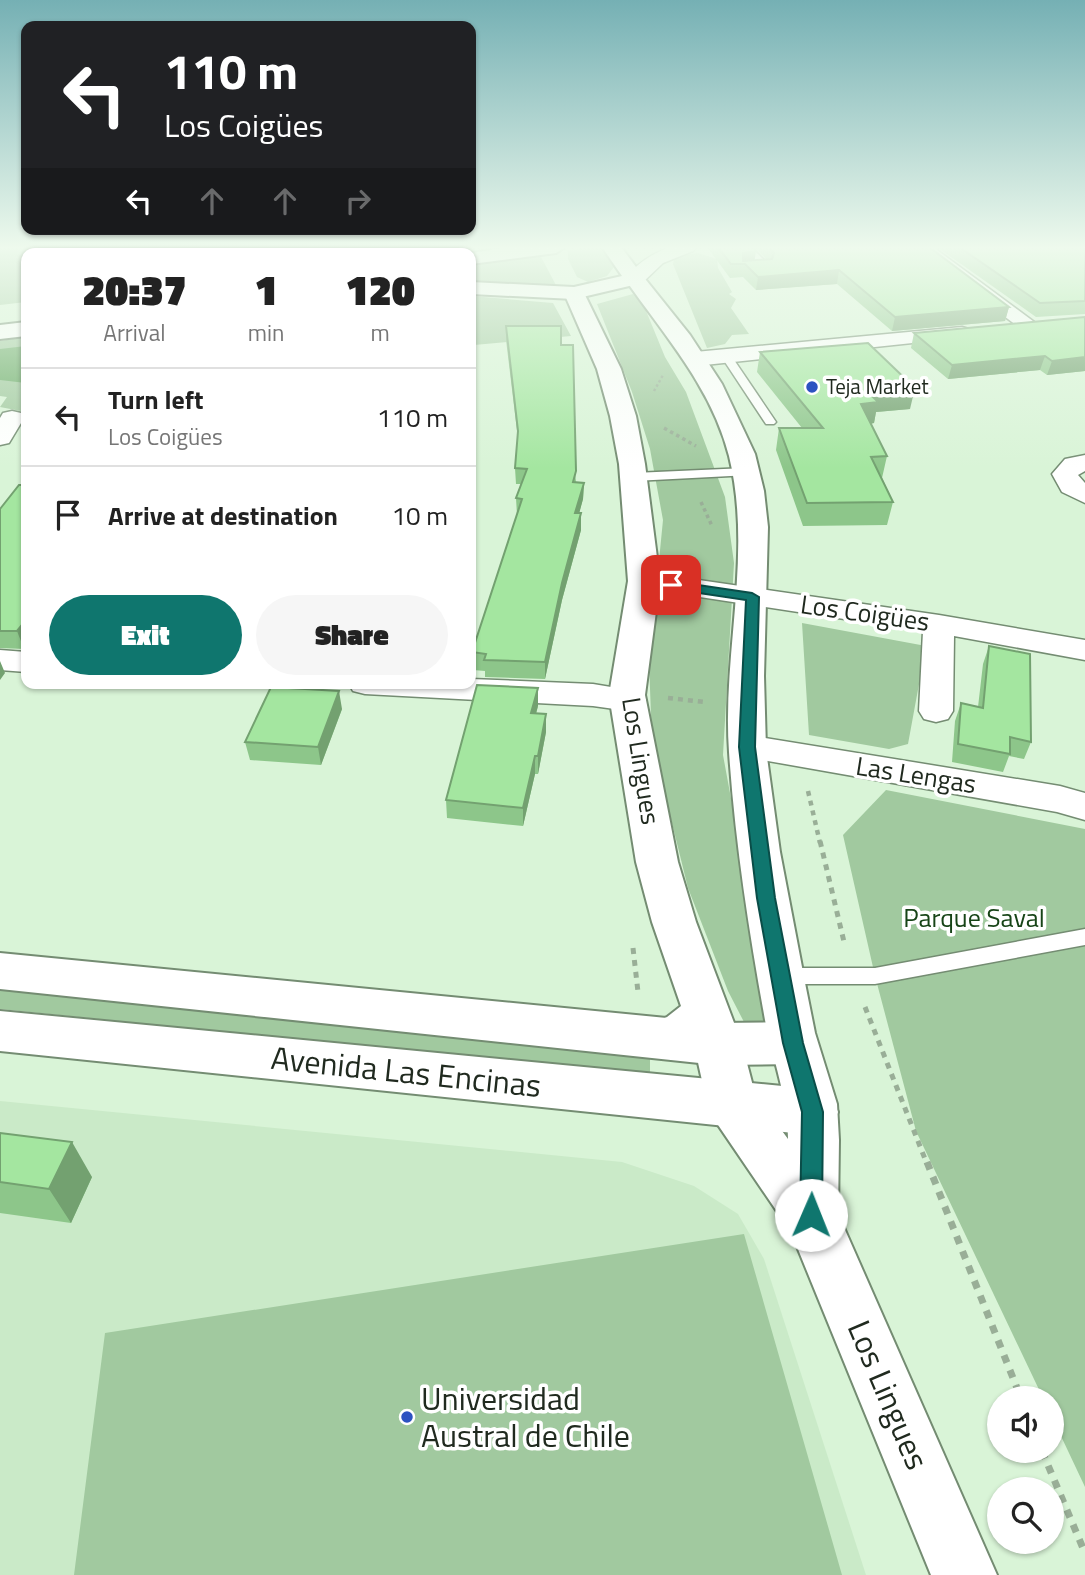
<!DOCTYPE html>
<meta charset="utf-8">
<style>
body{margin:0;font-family:"Titillium Web",sans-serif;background:#f6f6f6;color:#222;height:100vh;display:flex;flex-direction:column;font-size:26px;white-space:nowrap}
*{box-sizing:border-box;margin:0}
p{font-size:23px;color:#767676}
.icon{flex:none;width:38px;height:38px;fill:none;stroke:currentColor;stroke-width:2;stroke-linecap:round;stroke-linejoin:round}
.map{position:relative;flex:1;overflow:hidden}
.side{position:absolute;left:21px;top:248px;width:455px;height:441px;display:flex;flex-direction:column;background:#fff;border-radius:14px;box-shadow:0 2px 5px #0004}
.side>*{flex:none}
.guide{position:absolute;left:21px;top:21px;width:455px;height:214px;border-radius:14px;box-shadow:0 2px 5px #0004;background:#202124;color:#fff;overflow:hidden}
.buttons{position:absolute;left:987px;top:1386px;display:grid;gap:14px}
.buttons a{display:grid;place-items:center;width:77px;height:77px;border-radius:50%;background:#fff;box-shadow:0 2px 5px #0004;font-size:35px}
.pin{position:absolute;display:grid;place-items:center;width:60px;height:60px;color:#fff;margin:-30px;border-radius:14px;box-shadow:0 4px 10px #0006}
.me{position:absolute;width:77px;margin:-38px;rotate:1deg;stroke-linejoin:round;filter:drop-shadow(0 0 5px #0008)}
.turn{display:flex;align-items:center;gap:24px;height:147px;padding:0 28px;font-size:32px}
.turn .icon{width:91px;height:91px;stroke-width:2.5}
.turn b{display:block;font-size:49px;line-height:60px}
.lanes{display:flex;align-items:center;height:66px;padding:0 28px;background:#0003;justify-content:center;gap:35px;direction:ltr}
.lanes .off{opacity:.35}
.eta{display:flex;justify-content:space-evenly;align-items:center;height:119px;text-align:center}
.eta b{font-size:42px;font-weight:800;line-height:49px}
.primary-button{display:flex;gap:14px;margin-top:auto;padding:14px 28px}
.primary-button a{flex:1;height:80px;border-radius:42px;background:#0f766e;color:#fff;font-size:28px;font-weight:800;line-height:80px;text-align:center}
.primary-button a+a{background:#f6f6f6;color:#222}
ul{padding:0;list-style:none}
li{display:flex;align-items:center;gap:21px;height:98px;padding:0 28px;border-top:2px solid #e0e0e0}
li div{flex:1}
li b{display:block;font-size:26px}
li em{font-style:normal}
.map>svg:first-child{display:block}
</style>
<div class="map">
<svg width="1085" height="1575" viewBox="0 0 1085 1575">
<rect width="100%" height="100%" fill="#d9f4d7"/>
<path fill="#caeac8" d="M0 1101 622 1162 694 1186 738 1214 764 1259 866 1575H0Z"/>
<path fill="#a1c99f" d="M0 247H488L431 254H26V302L0 305Z
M600 247 614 267 607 276 588 282 577 277 568 259V250Z
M698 253 717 259 718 268 732 292 729 294 736 299 731 308 749 334 732 335 725 344 707 348 673 264 675 256Z
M540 255 557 287 471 281V263Z
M633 294 642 301 665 357 686 392 725 497 734 563 723 755 769 1005 770 1024 744 1022 728 991 688 888 652 742 649 662 663 520 650 449 632 392 597 304Z
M471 296 553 303 571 336 474 345 475 360 471 361Z
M26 337V412L0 407 7 397 0 396V341Z
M802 623 926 646 908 744 889 749 809 735Z
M886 790 1085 829V1487L1052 1417V1398H1043L916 1131 875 976 843 835Z
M0 965 650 1026V1075L0 1009Z
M744 1234 842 1575H74L105 1333Z"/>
<path fill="#6aaa67" d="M26 346V383L0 380V349Z"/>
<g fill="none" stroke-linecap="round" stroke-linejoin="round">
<path fill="#6aaa67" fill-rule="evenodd" d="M22 247H52L59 254H28Z"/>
<g stroke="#748c72" stroke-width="3">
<path id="service" d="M742 247H751L770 266V270L752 272V268L760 266Z
M722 354H730L776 422 774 424H766L721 356Z
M746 468 750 469V475L634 481 628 477 634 473Z
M1085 929V945L875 984H781L774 982 771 976 774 970 781 968H875Z"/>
</g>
<g stroke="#748c72" stroke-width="3">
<path id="minor" d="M670 247H696L693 251 663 263 642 283H628L625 279C637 263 652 254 670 247Z
M912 247H933L1041 327 1038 331H1024Z
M962 327 969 329 973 333 969 337 695 366 687 364 684 359 687 354 695 352Z
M12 411 21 413 24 418 9 443 0 445V418L3 413Z
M1085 455V471L1078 475 1085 483V503L1062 492 1052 474 1065 459Z
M644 572 939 615 1085 640V660L954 636 953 711 948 719 936 722 924 719 919 711 923 631 634 587 629 581 634 575Z
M0 650 26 652V672L0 670Z
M471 679 593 684 641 692 646 700 641 708 629 711 593 706 365 694 353 691 349 684H471Z
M747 735 1060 786 1085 793V820L1057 812 734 755 729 747 734 739Z"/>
</g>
<g stroke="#748c72" stroke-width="4">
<path id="tertiary" d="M0 953 718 1023 793 1022 810 1028 817 1043 810 1058 793 1064 718 1065 0 989Z
M0 1011 813 1089 831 1096 838 1112 831 1128 813 1135 0 1051Z"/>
</g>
<g stroke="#748c72" stroke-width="4">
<path id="secondary" d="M635 273 642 275 690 335 722 384 755 454 764 491 768 527 764 676 766 750 780 852 806 988 815 1033 837 1104 839 1140 838 1214 997 1575H931L791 1232 714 1119 707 1103 695 1049 664 1059 647 1053 640 1039 647 1025 667 1017 681 1006 652 922 636 862 609 695 628 581 619 464 610 416 597 369 564 293 567 289H581L584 293 621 369 636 416 645 464 660 581 645 695 678 862 696 922 742 1044 755 1094 788 1139C788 1097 773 1061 765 1020 749 932 735 842 729 752 722 653 753 554 729 456 712 388 664 335 625 279L628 275Z"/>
</g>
<g stroke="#748c72" stroke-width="4">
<path id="primary" d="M509 247H565L556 253 471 264V254H465Z
M602 247H621L645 279 642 283 574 299 471 294V282L574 287 622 276Z
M26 322V336L0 339V325Z"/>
</g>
<path stroke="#99ae97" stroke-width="2.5" stroke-dasharray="2.5 2.5" stroke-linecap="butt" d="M268 247 275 248 278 254
M654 391 663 375"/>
<path stroke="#99ae97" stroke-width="3.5" stroke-dasharray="3.5 3.5" stroke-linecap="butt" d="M664 428 696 446
M701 502 712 526"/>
<path stroke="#99ae97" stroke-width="4.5" stroke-dasharray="5 5" stroke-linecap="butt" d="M668 698 705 702
M808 791 820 843"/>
<path stroke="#99ae97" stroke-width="5" stroke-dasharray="6 6" stroke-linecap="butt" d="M820 841 845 946
M633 948 638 992
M865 1007 927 1164"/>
<path stroke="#99ae97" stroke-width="7" stroke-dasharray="8 8" stroke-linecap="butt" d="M927 1162 1021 1398
M1042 1451 1085 1553"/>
<use href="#service" fill="#fff" fill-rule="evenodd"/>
<use href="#minor" fill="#fff" fill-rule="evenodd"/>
<use href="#tertiary" fill="#fff" fill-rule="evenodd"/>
<use href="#secondary" fill="#fff" fill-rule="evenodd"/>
<use href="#primary" fill="#fff" fill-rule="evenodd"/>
</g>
<path fill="#8dc68a" d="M707 247H753L755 260H767L755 247H929L1009 307 1005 321 892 331 837 284 756 290 743 277 730 278Z
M937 247H1085V314L1036 317Z
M1085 317V371L1047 375 1040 370 948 379 911 348 914 333Z
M506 326 561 345 576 482 584 483 583 499 579 513 581 530 562 600 545 679 485 677V671L473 670 472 652 517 515 516 498 522 484H516L515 468 518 439 506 340Z
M760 352 910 409 876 412 874 423 871 424 887 456 882 478 893 502 887 525 803 526 776 450 779 428H802L757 372Z
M26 485V647L24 649 0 648V509Z
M989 646 1031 742 1024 759 1009 756 1003 772 952 762 955 721 961 703 978 707 983 664Z
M538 706 536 714H546V732L538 774H535L523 826 447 818 446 800Z
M342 709 321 765 250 760 245 742Z
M0 1133 92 1177 71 1223 0 1213Z"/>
<path fill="#73a170" d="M756 251 754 264H741L743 253Z
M839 270 837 284 756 290 758 277Z
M1009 307 1005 321 892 331 895 317Z
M1045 356 1040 370 948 379 952 365Z
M1085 357V371L1047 375 1052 361Z
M915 388 910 409 876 412 874 423 856 425 861 404 869 393Z
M584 483 583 499 575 529V513Z
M581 513V530L562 600 545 679V662L562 583Z
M26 620V647L24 649 17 631Z
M0 661 5 673 0 680Z
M538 688V706L531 731V713Z
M339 691 342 709 321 765 318 747Z
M546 714V732L538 774V756Z
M535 756V774L523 826V808Z
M72 1142 92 1177 71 1223 49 1189Z"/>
<path fill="#a4e6a0" stroke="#73a170" stroke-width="2" d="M718 247H753L756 251 743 253V261L772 259 774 253 769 247H929L1009 307 895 317 839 270 758 277 745 264H731Z
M959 247H1085V301L1040 303Z
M1085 317V357L1052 361 1045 356 952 365 914 333Z
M506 326H561V345H573L576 471 573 482 584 483 575 513H581L562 583 545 662 484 660 486 654 472 652 522 499 516 498 527 469 515 468 518 431Z
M868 343 915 388 869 393 878 402 861 404 887 456 871 457 893 502 807 503 779 428H823L760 352Z
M19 485H26V620L17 631H0V509Z
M989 646 1030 654 1031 742 1010 737V754L958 744 961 703 983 708Z
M477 685 538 688 531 713 546 714 538 756H535L523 808 446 800Z
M271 687 339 691 318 747 245 742Z
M0 1133 72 1142 49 1189 0 1182Z"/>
<linearGradient id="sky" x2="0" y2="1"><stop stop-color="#75b0b4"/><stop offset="0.53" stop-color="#eefaed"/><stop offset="1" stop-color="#eefaed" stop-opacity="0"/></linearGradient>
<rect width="1085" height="468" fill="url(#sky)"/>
<path fill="#0f766e" stroke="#0a4d48" stroke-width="2" d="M671 581 752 593 759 597 755 747 775 898 803 1043 823 1112 822 1215 819 1223 811 1226 803 1223 800 1215 802 1112 783 1043 757 898 739 747 746 600 666 588 664 585Z"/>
<g fill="#2c52c1" stroke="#fff" stroke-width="2.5">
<circle cx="812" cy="387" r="7"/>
<circle cx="407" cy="1417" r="7"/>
</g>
<g text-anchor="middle" stroke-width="7" stroke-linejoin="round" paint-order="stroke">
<g font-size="21" fill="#202a1f" stroke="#fff" text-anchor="start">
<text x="826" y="394">Teja Market</text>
</g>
<g font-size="26" fill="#202a1f" stroke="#fff">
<text transform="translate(865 613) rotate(8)" y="9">Los Coigües</text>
<text transform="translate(641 761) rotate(81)" y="9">Los Lingues</text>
<text transform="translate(916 775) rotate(9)" y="9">Las Lengas</text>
</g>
<g font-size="26" fill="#174417" stroke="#fff">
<text x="974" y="927">Parque Saval</text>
</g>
<g font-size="32" fill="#202a1f" stroke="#fff">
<text transform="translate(406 1072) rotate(6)" y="11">Avenida Las Encinas</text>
<text transform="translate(888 1395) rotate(67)" y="11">Los Lingues</text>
</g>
<g font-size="32" fill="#202a1f" stroke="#fff" text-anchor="start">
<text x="421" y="1410">Universidad<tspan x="421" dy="37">Austral de Chile</tspan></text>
</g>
</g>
</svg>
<div class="buttons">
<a><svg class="icon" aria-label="sound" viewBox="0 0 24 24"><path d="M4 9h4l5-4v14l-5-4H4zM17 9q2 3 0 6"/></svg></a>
<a><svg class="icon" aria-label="search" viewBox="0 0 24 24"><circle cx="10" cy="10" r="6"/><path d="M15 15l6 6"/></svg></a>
</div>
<div class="pin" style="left:671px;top:585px;background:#d93025"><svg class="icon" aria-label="arrive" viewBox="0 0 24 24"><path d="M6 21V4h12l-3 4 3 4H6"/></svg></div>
<svg class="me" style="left:811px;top:1215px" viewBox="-20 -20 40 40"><circle r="19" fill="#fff"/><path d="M0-13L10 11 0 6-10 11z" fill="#0f766e"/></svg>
<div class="guide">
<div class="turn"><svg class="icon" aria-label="left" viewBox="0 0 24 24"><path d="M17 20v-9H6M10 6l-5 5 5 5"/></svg><div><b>110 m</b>Los Coigües</div></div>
<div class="lanes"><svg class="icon" aria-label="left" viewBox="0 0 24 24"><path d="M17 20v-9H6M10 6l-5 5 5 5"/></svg><svg class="icon off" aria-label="ahead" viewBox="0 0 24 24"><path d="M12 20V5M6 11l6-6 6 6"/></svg><svg class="icon off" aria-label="ahead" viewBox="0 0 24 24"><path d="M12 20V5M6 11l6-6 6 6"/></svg><svg class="icon off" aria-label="right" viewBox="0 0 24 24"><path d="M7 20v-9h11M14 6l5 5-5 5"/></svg></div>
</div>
<section class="side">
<div class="eta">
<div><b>20:37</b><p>Arrival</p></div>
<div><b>1</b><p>min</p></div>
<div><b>120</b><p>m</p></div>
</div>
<ul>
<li><svg class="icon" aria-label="left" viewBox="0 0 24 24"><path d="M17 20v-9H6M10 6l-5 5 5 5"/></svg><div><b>Turn left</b><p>Los Coigües</p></div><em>110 m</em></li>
<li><svg class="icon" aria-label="arrive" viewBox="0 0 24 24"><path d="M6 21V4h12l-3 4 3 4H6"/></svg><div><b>Arrive at destination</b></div><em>10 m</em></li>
</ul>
<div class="primary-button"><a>Exit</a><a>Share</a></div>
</section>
</div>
